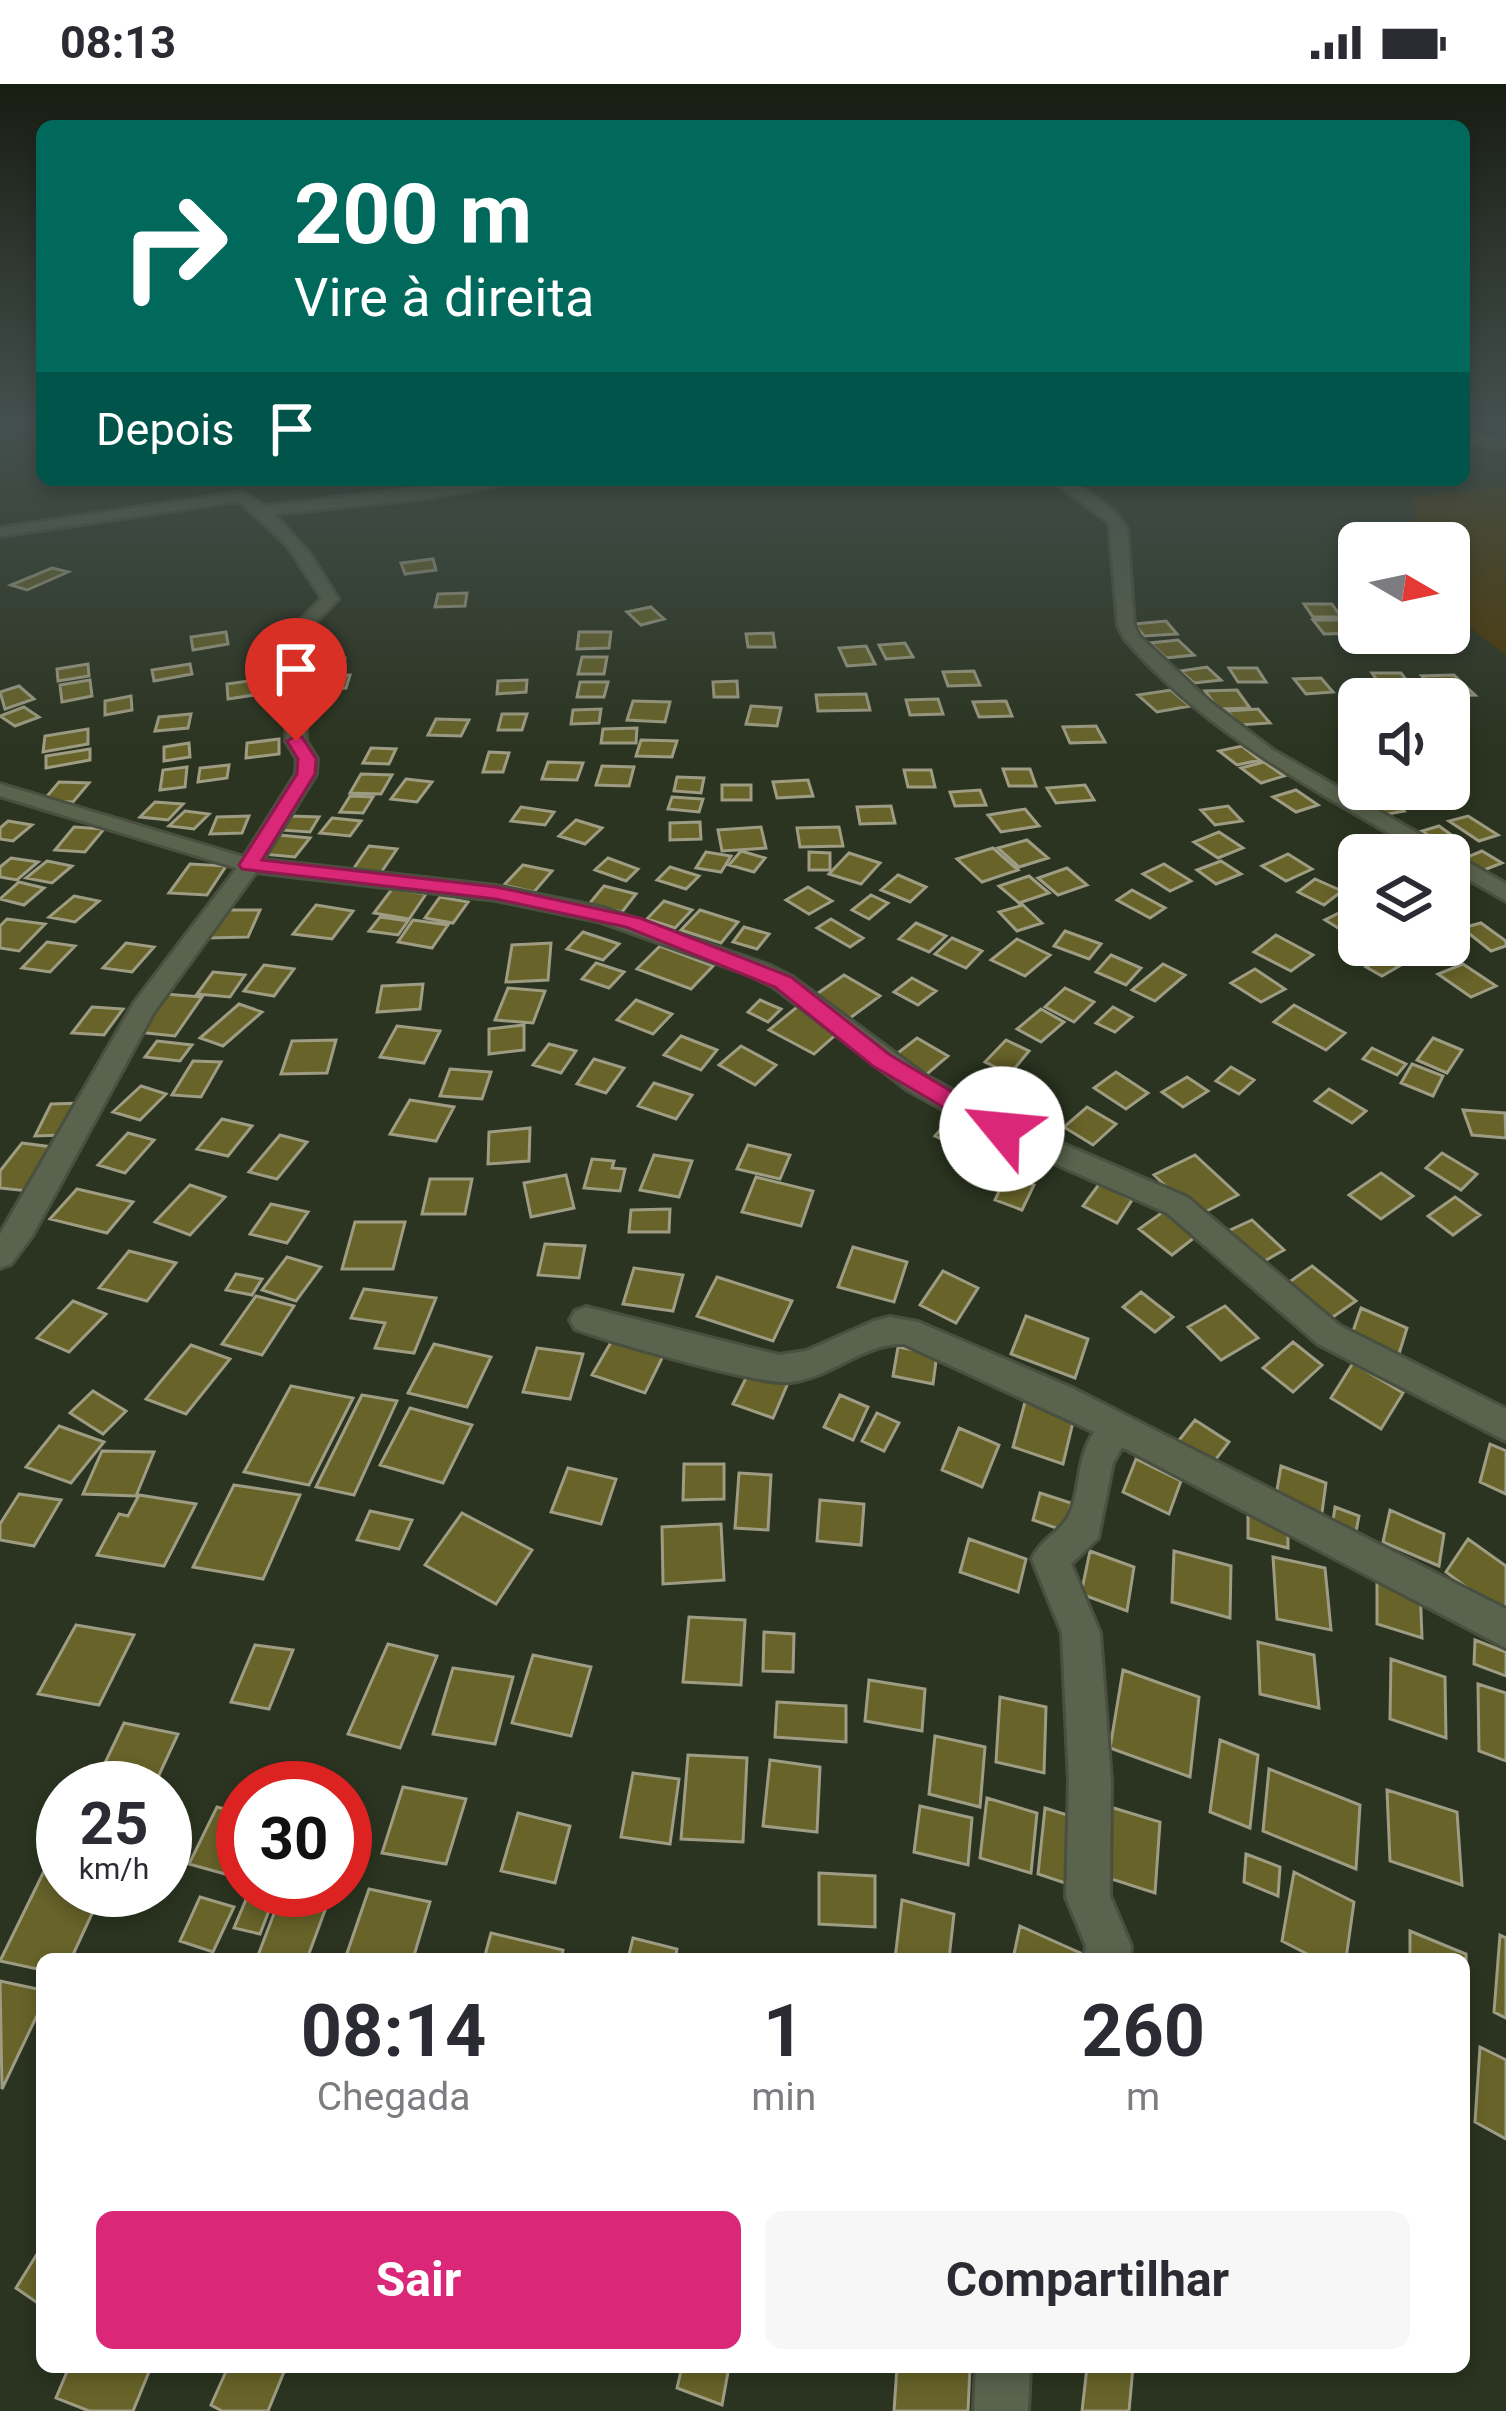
<!DOCTYPE html>
<html lang="pt">
<meta charset="utf-8">
<style>
body{margin:0;font-family:Roboto,sans-serif;background:#f7f7f7;color:#2b2b33;height:100vh;display:flex;flex-direction:column;font-size:45px;white-space:nowrap}
*{box-sizing:border-box;margin:0}
p{font-size:39px;color:#7c7c81}
.icon{flex:none;width:66px;height:66px;fill:none;stroke:currentColor;stroke-width:2;stroke-linecap:round;stroke-linejoin:round}
.map{position:relative;flex:1;overflow:hidden}
.details{position:absolute;left:36px;top:1869px;width:1434px;height:420px;display:flex;flex-direction:column;background:#fff;border-radius:18px;box-shadow:0 6px 18px #0003}
.details>*{flex:none}
.guide{position:absolute;left:36px;top:36px;width:1434px;height:366px;border-radius:18px;box-shadow:0 6px 18px #0003;background:#00695c;color:#fff;overflow:hidden}
.needle{width:78px;rotate:99deg}
.tools{position:absolute;left:1338px;top:438px;display:grid;gap:24px}
.tools a{display:grid;place-items:center;width:132px;height:132px;border-radius:18px;background:#fff;box-shadow:0 6px 18px #0003;font-size:60px}
.speed{position:absolute;left:36px;top:1677px;display:flex;gap:24px;font-size:60px;font-weight:700;text-align:center}
.speed>*{display:grid;place-content:center;width:156px;height:156px;border-radius:50%;background:#fff;box-shadow:0 6px 18px #0003;line-height:1}
.speed small{font-size:30px;font-weight:400}
.speed .limit{border:18px solid #d22;background:#fff;color:#111}
.pin{position:absolute;display:grid;place-items:center;width:102px;height:102px;color:#fff;margin:-123px -51px;border-radius:50% 50% 50% 0;rotate:-45deg;box-shadow:0 0 12px #0007}
.pin .icon{rotate:45deg}
.me{position:absolute;width:132px;margin:-66px;rotate:298deg;stroke-linejoin:round;filter:drop-shadow(0 0 9px #0008)}
.turn{display:flex;align-items:center;gap:42px;height:252px;padding:0 60px;font-size:54px}
.turn .icon{width:156px;height:156px;stroke-width:2.5}
.turn b{display:block;font-size:84px;line-height:102px}
.then{display:flex;align-items:center;height:114px;padding:0 60px;background:#0003;gap:24px;font-size:45px}
.eta{display:flex;justify-content:space-evenly;align-items:center;height:204px;text-align:center}
.eta b{font-size:72px;font-weight:700;line-height:84px}
.action{display:flex;gap:24px;margin-top:auto;padding:24px 60px}
.action a{flex:1;height:138px;border-radius:18px;background:#db2777;color:#fff;font-size:48px;font-weight:700;line-height:138px;text-align:center}
.action a+a{background:#f7f7f7;color:#2b2b33}
.status{display:flex;justify-content:space-between;align-items:center;height:84px;padding:0 60px;background:#fff;direction:ltr}
.status svg{height:33px;fill:currentColor}
.map>svg:first-child{display:block}
</style>
<div class="status"><b>08:13</b><svg viewBox="0 0 49 12"><path d="M0 12V9h3v3zM5 12V6h3v6zM10 12V3h3v9zM15 12V0h3v12zM26 1h20v11H26zM47 4h2v5h-2z"/></svg></div>
<div class="map">
<svg width="1506" height="2327" viewBox="0 0 1506 2327">
<rect width="100%" height="100%" fill="#2b3420"/>
<path fill="#4e3700" d="M1506 402V571L1449 528V459H1435L1417 440 1413 413Z"/>
<path fill="#676329" stroke="#9e9c83" stroke-width="3" d="M433 475 436 486 405 490 401 479Z
M52 484 68 488 27 506 11 501Z
M467 509 465 522 435 523 438 510Z
M1304 520H1332L1341 533H1313Z
M651 523 664 535 641 541 627 528Z
M1313 536H1347L1359 549 1324 550Z
M1166 537 1177 550 1144 552 1134 540Z
M226 548 228 560 193 566 191 553Z
M579 548H611L609 564 577 565Z
M773 549 775 563H748L746 550Z
M1178 556 1194 571 1166 574 1150 559Z
M905 559 913 573 886 575 879 561Z
M866 562 875 580 847 582 839 564Z
M582 573H607L604 590H578Z
M345 574 342 589 306 592 310 576Z
M88 580 89 592 58 597 57 585Z
M190 580 192 590 154 597 152 586Z
M1207 583 1221 596 1194 599 1180 587Z
M1229 584H1257L1266 598H1238Z
M974 587 980 601 948 602 943 588Z
M1372 589H1401L1414 606H1384Z
M350 591 346 604 315 605 319 592Z
M1454 591 1475 611 1442 612 1422 592Z
M277 593 279 607 228 615 227 600Z
M1321 594 1333 608 1306 610 1294 595Z
M90 596 92 612 62 618 60 601Z
M527 596 526 608 497 610 498 597Z
M737 597 738 613H714L713 598Z
M580 598H608L604 613H577Z
M19 602 34 615 5 625 0 608Z
M1171 606 1190 622 1157 628 1138 611Z
M1237 606 1250 624 1218 625 1205 607Z
M866 610 870 626 818 627 816 611Z
M131 612 132 626 105 631V617Z
M938 615 943 630 910 631 906 616Z
M633 617 670 618 665 638 627 636Z
M1006 617 1012 632 979 633 973 618Z
M751 622 781 624 777 642 746 640Z
M24 623 39 633 15 642 0 632Z
M601 625 599 639 571 640 573 626Z
M1258 625 1270 639 1239 641 1227 627Z
M191 630 188 644 155 647 159 633Z
M502 630H527L522 646H498Z
M436 635 469 636 461 652 428 651Z
M1096 642 1105 658 1070 659 1063 643Z
M637 644 636 659H601L603 645Z
M88 645V660L43 668 45 652Z
M279 655V670L246 674 247 659Z
M641 656 677 657 672 673 636 672Z
M189 659 190 673 164 677V663Z
M1242 662 1260 676 1237 681 1219 667Z
M371 664 396 665 389 680 363 679Z
M90 665V676L46 684V672Z
M489 668 509 669 503 688H483Z
M548 678 583 679 577 696 542 695Z
M1264 678 1284 692 1261 699 1241 684Z
M229 681 227 694 198 698 200 684Z
M602 682 634 683 629 702 596 701Z
M187 683 185 703 160 706 163 686Z
M1003 685H1030L1036 702H1009Z
M904 686H931L935 703H908Z
M361 690 392 691 381 710 350 709Z
M677 693 704 694 701 709 674 707Z
M406 695 432 698 417 718 391 715Z
M808 696 813 712 777 714 773 698Z
M59 698 89 699 73 718 43 717Z
M722 701H751V716H722Z
M1085 701 1094 716 1056 719 1047 704Z
M980 706 986 721 955 722 950 708Z
M1296 706 1318 721 1296 728 1273 713Z
M1383 709 1404 727 1383 731 1362 713Z
M350 712 373 713 363 729 340 728Z
M672 713 703 715 699 728 668 725Z
M155 718 183 720 168 736 140 733Z
M891 722 895 739 860 740 857 723Z
M1228 722 1242 737 1215 741 1201 726Z
M521 723 554 728 545 741 511 737Z
M1025 725 1039 742 1001 748 988 731Z
M185 727 209 730 194 745 169 742Z
M249 732 242 749 210 750 217 733Z
M289 732 319 733 310 748 280 746Z
M1468 732 1498 751 1479 757 1449 737Z
M332 734 361 737 350 752 320 749Z
M576 736 602 744 585 760 559 752Z
M8 737 32 741 13 757 0 755V744Z
M700 738 701 755 670 756V739Z
M1439 742 1464 760 1447 765 1422 747Z
M74 743 104 745 85 768 55 766Z
M761 743 766 764 722 767 718 746Z
M839 743 843 762 800 763 797 744Z
M1219 748 1243 764 1218 774 1194 758Z
M279 751 310 754 295 773 263 770Z
M1027 756 1048 774 1019 783 998 764Z
M369 762 397 765 380 790 352 787Z
M993 764 1018 786 982 798 957 775Z
M741 767 765 774 754 788 729 781Z
M1482 767 1502 779 1479 788 1460 776Z
M706 768 731 772 721 788 696 784Z
M809 768 830 769V786H809Z
M849 769 880 779 861 800 829 790Z
M1288 770 1312 785 1286 797 1262 782Z
M11 774 38 778 17 796 0 793V783Z
M608 774 638 785 626 797 595 786Z
M47 777 72 782 52 799 26 794Z
M1221 777 1241 790 1216 800 1197 786Z
M190 780 226 782 207 811 169 809Z
M1164 780 1191 797 1170 807 1143 790Z
M523 781 552 787 534 808 504 801Z
M670 783 699 792 686 805 657 796Z
M1067 784 1087 801 1058 811 1038 794Z
M898 791 926 803 910 818 881 806Z
M1029 792 1049 809 1019 819 999 802Z
M1315 795 1342 807 1324 821 1298 808Z
M19 798 44 804 24 821 0 815Z
M604 802 636 810 622 828 589 820Z
M808 803 832 817 809 830 786 816Z
M392 805 426 810 409 835 374 829Z
M1132 806 1165 824 1150 834 1117 816Z
M871 811 888 819 869 835 852 826Z
M74 812 99 817 75 838 49 833Z
M440 813 468 818 453 839 425 834Z
M664 817 692 826 675 844 647 835Z
M316 821 353 827 332 855 293 850Z
M1023 821 1042 839 1017 847 999 828Z
M222 826H260L248 853 208 854Z
M700 826 738 838 721 859 681 846Z
M1345 826 1359 835V851L1353 853 1325 836Z
M380 833 408 837 398 851 369 847Z
M7 835 45 840 19 867 0 864V842Z
M831 835 863 854 850 863 817 844Z
M413 836 448 841 432 864 398 858Z
M916 839 946 852 929 868 899 855Z
M1481 839 1506 857V862L1491 867 1462 844Z
M744 843 769 850 757 865 733 858Z
M1065 847 1101 860 1089 875 1054 862Z
M583 848 619 860 603 876 567 865Z
M1276 851 1313 871 1291 887 1254 868Z
M952 854 982 867 966 884 935 870Z
M1017 855 1050 871 1025 892 991 876Z
M47 858 75 862 50 888 22 884Z
M126 859 154 863 132 888 103 884Z
M551 859 548 896 506 898 512 861Z
M660 862 713 882 691 905 637 885Z
M1388 870 1403 880 1382 892 1366 883Z
M1111 871 1141 884 1126 901 1096 888Z
M596 879 624 888 609 904 582 895Z
M1163 880 1185 891 1155 917 1132 906Z
M1463 880 1496 902 1471 913 1438 890Z
M264 881 294 885 274 912 244 907Z
M1255 885 1285 905 1261 918 1231 899Z
M213 888 245 891 230 913 197 910Z
M844 891 880 912 850 934 814 912Z
M912 894 936 907 918 921 894 908Z
M423 900 420 925 377 928 382 902Z
M508 904 545 907 533 939 495 936Z
M1065 904 1094 918 1074 938 1045 923Z
M165 910 202 913 175 952 137 948Z
M636 916 672 930 653 950 617 936Z
M760 916 781 925 768 938 748 928Z
M239 920 262 928 223 962 200 954Z
M1294 921 1345 949 1326 966 1274 938Z
M92 923 123 925 104 951 72 949Z
M797 923 841 946 814 970 769 946Z
M1113 923 1132 933 1115 948 1096 939Z
M1041 925 1064 938 1041 958 1017 945Z
M524 941V966L489 970V945Z
M397 942 440 947 424 979 380 973Z
M681 952 717 966 701 986 664 971Z
M917 954 948 972 920 996 889 976Z
M1433 954 1462 966 1447 989 1417 976Z
M336 956 327 989 281 990 292 957Z
M1006 956 1029 967 1010 990 985 978Z
M157 957 192 961 180 977 145 973Z
M549 960 576 967 561 989 533 981Z
M741 962 776 981 755 1001 719 981Z
M1372 964 1406 980 1397 991 1363 975Z
M594 975 624 984 606 1009 577 1000Z
M193 977 221 978 201 1013 172 1011Z
M1412 980 1443 992 1433 1012 1401 999Z
M1231 983 1254 996 1239 1010 1216 997Z
M450 985 491 988 482 1015 440 1012Z
M1116 988 1148 1009 1126 1025 1094 1004Z
M1187 993 1208 1007 1183 1023 1162 1008Z
M654 999 692 1011 676 1035 638 1022Z
M141 1002 166 1010 140 1036 113 1028Z
M1329 1005 1366 1027 1352 1039 1315 1017Z
M1005 1010 1039 1019 1032 1043 997 1034Z
M410 1016 454 1023 436 1057 390 1050Z
M81 1019 64 1051 35 1052 51 1020Z
M1087 1023 1116 1040 1093 1061 1064 1043Z
M1463 1026 1505 1029 1506 1054 1472 1051Z
M954 1030 985 1045 967 1067 935 1052Z
M222 1035 252 1042 228 1072 197 1065Z
M530 1044 529 1077 488 1080 489 1048Z
M128 1049 154 1056 125 1089 98 1081Z
M280 1051 307 1058 277 1095 249 1088Z
M22 1059 60 1064 28 1107 0 1104V1087Z
M748 1061 790 1071 780 1095 737 1085Z
M1442 1069 1477 1090 1461 1106 1426 1084Z
M654 1071 692 1077 679 1113 640 1106Z
M1195 1071 1238 1111 1197 1132 1154 1091Z
M592 1075 614 1077 612 1084 625 1085 620 1107 584 1104Z
M1381 1089 1413 1112 1381 1135 1349 1111Z
M566 1091 574 1124 531 1133 524 1099Z
M1006 1092 1034 1101 1022 1126 995 1116Z
M756 1093 813 1107 801 1142 742 1128Z
M430 1095H472L465 1130H422Z
M1100 1099 1132 1116 1117 1139 1083 1122Z
M190 1101 225 1113 190 1151 155 1138Z
M77 1105 133 1118 107 1149 50 1135Z
M1455 1113 1480 1131 1453 1151 1428 1132Z
M271 1120 308 1128 287 1159 250 1150Z
M670 1125 669 1148H629L631 1126Z
M1167 1125 1199 1150 1172 1171 1139 1145Z
M1252 1136 1284 1166 1259 1180 1226 1148Z
M355 1138H405L393 1185H342Z
M545 1160 585 1162 579 1194 538 1191Z
M853 1163 907 1178 894 1218 838 1203Z
M129 1167 176 1179 147 1217 99 1204Z
M287 1173 321 1183 296 1217 262 1206Z
M1312 1182 1356 1217 1327 1237 1285 1201Z
M634 1184 683 1191 673 1227 623 1220Z
M943 1187 978 1204 956 1239 920 1221Z
M236 1190 262 1195 252 1211 226 1206Z
M717 1193 792 1217 773 1257 697 1232Z
M364 1205 436 1214 414 1269 375 1264 385 1239 351 1234Z
M1141 1208 1173 1233 1155 1248 1123 1223Z
M256 1212 294 1222 262 1271 222 1260Z
M73 1217 106 1230 69 1268 37 1254Z
M1225 1222 1258 1254 1221 1276 1188 1243Z
M1361 1224 1407 1244 1398 1273 1351 1253Z
M1026 1232 1088 1255 1075 1294 1011 1270Z
M614 1253 664 1270 645 1309 592 1291Z
M1293 1258 1322 1281 1293 1308 1263 1284Z
M434 1260 491 1273 467 1323 408 1309Z
M191 1261 230 1275 186 1330 146 1315Z
M898 1263 937 1270 933 1300 893 1292Z
M537 1264 583 1270 570 1315 523 1308Z
M1353 1279 1403 1309 1381 1345 1331 1314Z
M750 1286 788 1299 773 1334 733 1320Z
M291 1302 353 1314 309 1401 244 1388Z
M93 1307 126 1327 103 1350 70 1329Z
M362 1311 397 1317 354 1411 316 1403Z
M840 1311 868 1323 853 1356 824 1343Z
M1025 1318 1074 1334 1063 1380 1013 1363Z
M410 1324 472 1341 443 1399 380 1381Z
M877 1329 899 1339 884 1367 862 1357Z
M1195 1336 1229 1358 1210 1383 1176 1360Z
M59 1342 104 1358 71 1399 26 1383Z
M959 1344 999 1361 982 1403 942 1386Z
M1490 1360 1506 1367V1410L1480 1398Z
M102 1367 154 1368 136 1412 83 1410Z
M1136 1375 1181 1397 1169 1430 1123 1408Z
M684 1380H724V1415L683 1416Z
M1281 1382 1326 1399 1321 1436 1275 1418Z
M568 1384 616 1395 601 1440 551 1428Z
M739 1389 771 1391 768 1446 735 1444Z
M234 1401 300 1411 263 1495 193 1483Z
M1040 1409 1071 1419 1065 1447 1033 1436Z
M19 1410 61 1416 34 1462 0 1456V1440Z
M139 1411 196 1420 164 1482 97 1471 119 1430 128 1432Z
M820 1416 864 1420 861 1461 817 1457Z
M1335 1423 1359 1432 1355 1453 1332 1444Z
M1390 1426 1444 1450 1439 1482 1383 1458Z
M370 1427 412 1436 399 1465 357 1456Z
M462 1429 532 1466 496 1520 425 1481Z
M1248 1431 1288 1440V1464L1248 1454Z
M721 1440 724 1496 663 1500 662 1443Z
M969 1455 1026 1475 1018 1508 960 1488Z
M1468 1455 1506 1482V1521L1501 1529 1446 1488Z
M1090 1467 1134 1483 1127 1527 1081 1510Z
M1174 1467 1231 1482 1230 1534 1172 1518Z
M1273 1473 1325 1484 1331 1546 1277 1535Z
M1377 1489 1420 1502 1422 1554 1377 1540Z
M689 1533 745 1536 741 1601 683 1598Z
M76 1541 134 1551 99 1621 38 1610Z
M764 1548 794 1550 793 1588 763 1587Z
M1475 1556 1506 1568V1592L1474 1580Z
M1258 1558 1314 1571 1319 1624 1260 1610Z
M388 1560 437 1572 400 1664 348 1650Z
M255 1561 293 1566 269 1625 231 1618Z
M533 1571 591 1583 571 1652 512 1639Z
M1391 1575 1445 1593 1446 1654 1390 1635Z
M453 1584 513 1593 495 1660 433 1650Z
M1123 1586 1199 1613 1190 1693 1110 1664Z
M869 1596 925 1605 922 1647 865 1637Z
M1478 1600 1506 1609V1677L1479 1667Z
M1000 1613 1046 1623 1044 1689 996 1678Z
M777 1618 846 1622V1658L775 1653Z
M124 1639 178 1650 153 1704H93Z
M935 1652 985 1663 980 1723 929 1710Z
M1220 1656 1258 1671 1250 1744 1210 1728Z
M688 1671 747 1674 743 1758 681 1755Z
M770 1676 820 1683 817 1748 763 1742Z
M1269 1685 1360 1721 1356 1785 1263 1747Z
M633 1689 679 1695 670 1760 621 1753Z
M403 1703 466 1715 446 1780 382 1769Z
M1387 1706 1457 1728 1462 1801 1390 1777Z
M987 1714 1037 1729 1031 1789 980 1774Z
M920 1722 972 1734 968 1781 914 1768Z
M1107 1722 1160 1738 1155 1809 1102 1792Z
M217 1723 243 1730V1795L189 1780Z
M1045 1724 1080 1735 1074 1802 1038 1790Z
M518 1729 570 1742 555 1799 501 1787Z
M1246 1770 1280 1783 1278 1812 1244 1798Z
M50 1775 63 1778V1806H103L71 1875H42V1886L0 1877Z
M1294 1788 1354 1818 1346 1875H1317L1282 1857Z
M819 1789 875 1792V1843L819 1840Z
M369 1805 430 1818 413 1875H345Z
M250 1806H277L260 1850 234 1844Z
M283 1806 331 1810 307 1875 257 1874Z
M200 1813 234 1823 213 1868 180 1857Z
M902 1816 954 1830 949 1875H895Z
M1020 1842 1087 1872V1875H1013Z
M1410 1847 1466 1870 1467 1933 1464 1875H1410Z
M491 1849 563 1866 561 1875H484Z
M1500 1851 1506 1854V1934L1494 1928Z
M633 1854 677 1865 675 1875H628Z
M0 1897 42 1906V1921L2 2005Z
M1480 1963 1506 1976V2055L1475 2038Z
M42 2162V2222L16 2204Z
M69 2283H151L133 2327H89L56 2314Z
M228 2283H286L268 2327H222L211 2321Z
M682 2283H729L722 2321 677 2304Z
M897 2283H970L968 2327H894Z
M1087 2283H1133L1129 2327H1082Z"/>
<g fill="none" stroke-linecap="round" stroke-linejoin="round">
<g stroke="#4a503f" stroke-width="6">
<path id="minor" d="M1464 351 1506 356V364L1464 359Z
M492 396H524L430 414 274 430 310 470 338 515 306 548V657L317 675 316 690 263 776 496 802 604 824 768 881 792 893 926 992 1012 1038 1187 1113 1340 1242 1506 1325V1357L1318 1260 1167 1129 992 1052 908 1006 774 903 750 891 598 837 496 816 256 788 154 928 32 1152 11 1180 0 1184V1150L134 919 237 784 0 712V700L244 773 296 690 297 675 286 657 290 547 322 514 287 461 239 417 0 452V444L241 408 265 422Z
M1052 396C1077 396 1115 423 1127 445L1134 541 1139 552 1210 618 1273 666 1506 800V817L1449 784V771H1427C1319 708 1207 651 1124 554L1118 541 1109 439Z
M586 1223 779 1271 806 1267 874 1237 890 1233 918 1238 1072 1304 1506 1525V1564L1122 1363 1113 1379 1098 1454 1071 1480 1100 1549 1111 1697 1110 1812 1131 1862 1130 1875H1084L1086 1862 1066 1813 1069 1697 1062 1549 1032 1475C1040 1456 1061 1448 1069 1431 1082 1403 1075 1378 1094 1348L904 1260C863 1259 832 1293 791 1298 761 1302 611 1258 575 1245L570 1236 575 1227Z
M976 2283H1030L1028 2327H974Z"/>
</g>
<use href="#minor" fill="#59634d" fill-rule="evenodd"/>
</g>
<linearGradient id="sky" x2="0" y2="1"><stop stop-color="#181d12"/><stop offset="0.51" stop-color="#44504e"/><stop offset="1" stop-color="#44504e" stop-opacity="0"/></linearGradient>
<rect width="1506" height="666" fill="url(#sky)"/>
<path fill="#db2777" stroke="#8e194d" stroke-width="3" d="M296 652 302 653 316 675 315 690 262 776 496 803 640 834 791 893 890 971 1015 1045 1002 1054 993 1052 873 982 775 903 626 843 496 815 242 785 239 781 297 690 298 675 287 657Z"/>
</svg>
<div class="tools">
<a><svg class="needle" viewBox="-14 -14 28 28"><path d="M0-13l5 13h-10z" fill="#e53935"/><path d="M0 13l5-13h-10z" fill="#7c7c81"/></svg></a>
<a><svg class="icon" aria-label="sound" viewBox="0 0 24 24"><path d="M4 9h4l5-4v14l-5-4H4zM17 9q2 3 0 6"/></svg></a>
<a><svg class="icon" aria-label="layers" viewBox="0 0 24 24"><path d="M12 4l9 5-9 5-9-5zM3 14l9 5 9-5"/></svg></a>
</div>
<div class="speed"><div>25<small>km/h</small></div><div class="limit">30</div></div>
<div class="pin" style="left:296px;top:657px;background:#d93025"><svg class="icon" aria-label="arrive" viewBox="0 0 24 24"><path d="M6 21V4h12l-3 4 3 4H6"/></svg></div>
<svg class="me" style="left:1002px;top:1045px" viewBox="-20 -20 40 40"><circle r="19" fill="#fff"/><path d="M0-13L10 11 0 6-10 11z" fill="#db2777"/></svg>
<div class="guide">
<div class="turn"><svg class="icon" aria-label="right" viewBox="0 0 24 24"><path d="M7 20v-9h11M14 6l5 5-5 5"/></svg><div><b>200 m</b>Vire à direita</div></div>
<div class="then">Depois<svg class="icon" aria-label="arrive" viewBox="0 0 24 24"><path d="M6 21V4h12l-3 4 3 4H6"/></svg></div>
</div>
<section class="details">
<div class="eta">
<div><b>08:14</b><p>Chegada</p></div>
<div><b>1</b><p>min</p></div>
<div><b>260</b><p>m</p></div>
</div>
<div class="action"><a>Sair</a><a>Compartilhar</a></div>
</section>
</div>
